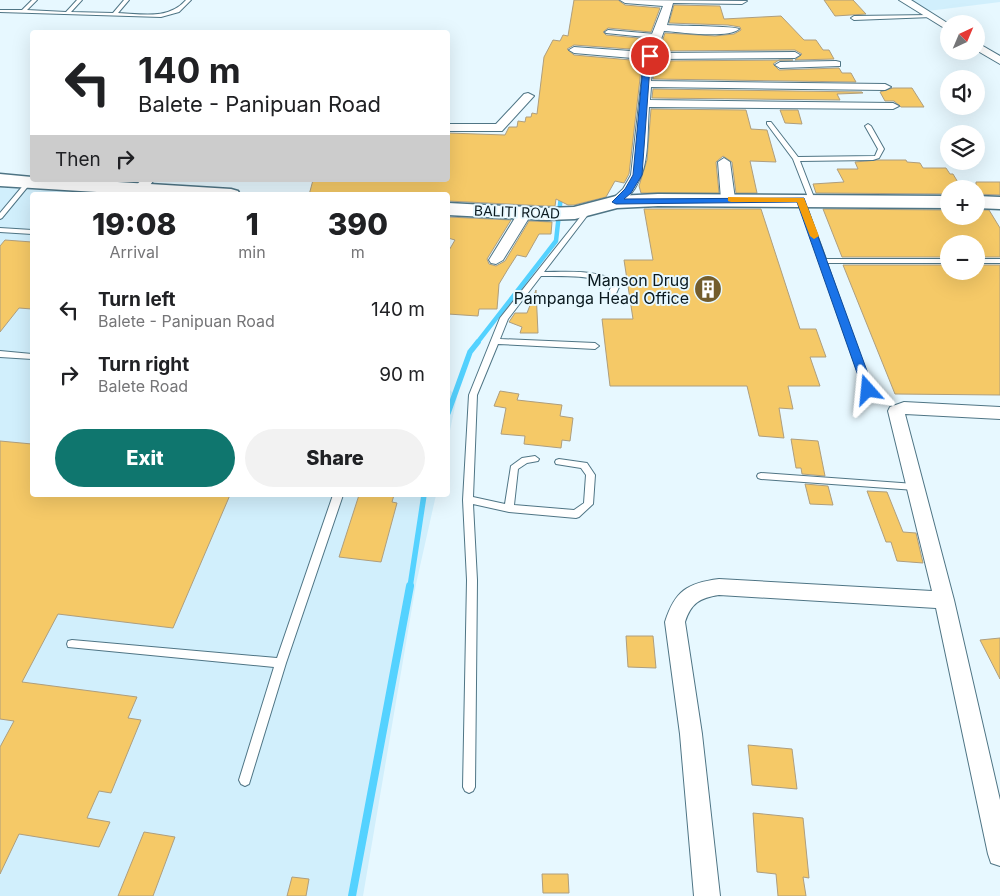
<!DOCTYPE html>
<meta charset="utf-8">
<style>
body{margin:0;font-family:Inter,sans-serif;background:#f2f2f2;color:#202124;height:100vh;display:flex;flex-direction:column;font-size:19px;white-space:nowrap}
*{box-sizing:border-box;margin:0}
p{font-size:16px;color:#757577}
.icon{flex:none;width:28px;height:28px;fill:none;stroke:currentColor;stroke-width:2;stroke-linecap:round;stroke-linejoin:round}
.map{position:relative;flex:1;overflow:hidden}
.drawer{position:absolute;left:30px;top:192px;width:420px;height:305px;display:flex;flex-direction:column;background:#fff;border-radius:5px;box-shadow:0 5px 20px #0002}
.drawer>*{flex:none}
.top-card{position:absolute;left:30px;top:30px;width:420px;height:152px;border-radius:5px;box-shadow:0 5px 20px #0002;background:#fff;color:#202124;overflow:hidden}
.needle{width:32px;rotate:44deg}
.tools{position:absolute;left:940px;top:15px;display:grid;gap:10px}
.tools a{display:grid;place-items:center;width:45px;height:45px;border-radius:50%;background:#fff;box-shadow:0 5px 20px #0002;font-size:25px}
.pin{position:absolute;display:grid;place-items:center;width:42px;height:42px;color:#fff;margin:-21px;border:2px solid #fff;border-radius:50%;box-shadow:0 1px 5px #0007}
.me{position:absolute;width:55px;margin:-28px;rotate:342deg;stroke-linejoin:round;filter:drop-shadow(0 0 4px #0008)}
.turn{display:flex;align-items:center;gap:18px;height:105px;padding:0 25px;font-size:22px}
.turn .icon{width:65px;height:65px;stroke-width:2.5}
.turn b{display:block;font-size:35px;line-height:42px}
.then{display:flex;align-items:center;height:48px;padding:0 25px;background:#0003;gap:10px;font-size:19px}
.eta{display:flex;justify-content:space-evenly;align-items:center;height:85px;text-align:center}
.eta b{font-size:30px;font-weight:800;line-height:35px}
.primary-button{display:flex;gap:10px;margin-top:auto;padding:10px 25px}
.primary-button a{flex:1;height:58px;border-radius:30px;background:#0f766e;color:#fff;font-size:20px;font-weight:800;line-height:58px;text-align:center}
.primary-button a+a{background:#f2f2f2;color:#202124}
ul{padding:0;list-style:none}
li{display:flex;align-items:center;gap:15px;height:65px;padding:0 25px}
li div{flex:1}
li b{display:block;font-size:19px}
li em{font-style:normal}
.map>svg:first-child{display:block}
</style>
<div class="map">
<svg width="1000" height="896" viewBox="0 0 1000 896">
<rect width="100%" height="100%" fill="#e7f8ff"/>
<path fill="#d1effc" d="M911 0H1000V2L928 11Z
M0 186 120 195H32V495H436L416 584 363 896H0Z
M448 388 457 397 448 440Z"/>
<g fill="none" stroke-linecap="round" stroke-linejoin="round">
<path stroke="#54d2ff" stroke-width="4.5" d="M477 343 556 241 561 196"/>
<path stroke="#54d2ff" stroke-width="5.5" d="M448 413 470 352 478 342
M410 587 424 495"/>
<path stroke="#54d2ff" stroke-width="8" d="M352 896 410 586"/>
</g>
<path fill="#f5c967" stroke="#ae9e7e" d="M574 0H618L625 5 660 8 651 32 608 28 603 32 606 35 648 39 644 50 574 45 567 49 574 55 642 61 629 174 624 183 615 181 606 197 574 205H568L556 199 555 206H547L448 201V195H309L313 180H448V133L505 135 509 127H517L518 121 525 122 526 117H531L532 113 537 114 544 57 553 40 560 41 563 35 568 36Z
M824 0H853L866 14 835 16Z
M674 5 720 6 724 19 781 16 804 40H816L823 50H829L834 59 795 60 802 54 795 50 659 51 665 33 715 36 734 34 741 30 740 27 728 25 669 23Z
M779 60 773 64 779 70 839 68 842 73H851L856 82 653 79 656 61 793 60Z
M893 88H912L924 107H901L894 101H885L880 92Z
M653 89 862 92 863 93 837 94 840 100 652 98Z
M651 109 746 110 751 129 767 130 776 162 750 161 757 193H736L732 162 723 156 716 162 719 193H641L639 186 647 160Z
M780 110H798L802 124 785 123Z
M878 160H906L907 162 920 163 923 168H946L950 174H953L962 189H949V194L816 193 813 184 844 182 837 169H858L855 162Z
M976 182H1000V195L976 194Z
M644 209H761L800 329H816L826 357H810L820 386H788L793 409 779 408 784 438 759 436 747 386H610L602 319H633L624 260H653Z
M823 209 949 210V216H976V210H989L1000 228V257H976V244H949V257H842Z
M448 217 511 220 487 259 489 264 496 266 505 261 529 221 552 222 551 234H539L526 257 517 255 508 269 499 284 497 309H479L478 316 448 314V252L455 240 448 238Z
M5 240 32 242V309L19 308 0 332V246Z
M843 265H949V271H976V265H1000V395L895 394Z
M536 290 538 333H520L522 327 509 322 515 313H527Z
M500 391 519 394 517 400 562 405 560 416 573 418 570 441 562 440 561 448 524 444 525 436 501 434 506 408 494 406Z
M791 439 818 441 825 476 802 474 801 468H796Z
M0 441 32 444V495H230L173 628 58 614 22 682 137 697 128 718 141 720 111 793 99 791 87 818 110 822 99 847 19 834 0 874V747L14 721 0 719Z
M805 484 828 486 833 505 810 504Z
M867 491 887 492 903 532 916 533 923 563 897 561 891 542H886Z
M359 495H394L392 502 397 503 381 562 339 557Z
M626 636H653L656 668 628 667Z
M1000 638V679L980 640Z
M748 745 792 749 797 789 752 785Z
M753 813 803 818 809 878 803 877 806 896H778L776 874 757 872Z
M144 832 175 837 153 896H118Z
M542 874H568L569 893H543Z
M292 877 309 879 306 896H287Z"/>
<g fill="none" stroke-linecap="round" stroke-linejoin="round">
<g stroke="#4f7585" stroke-width="2">
<path id="lane" d="M32 0H37L27 10 66 12 77 0H82L71 12 113 13 124 0H129L118 13C142 14 169 20 186 0H191L179 12 161 17 0 12V10H22Z
M930 15H932V17L854 20 851 18 854 16Z
M608 30 655 34 658 36 655 38 606 33 605 32Z
M767 122H771L798 157 875 156 878 149 865 126 868 124 871 126 884 149 879 158 873 160 800 161 815 200 812 202 809 200 793 159 767 124Z
M28 181 30 182V184L2 218 0 219V213L26 182Z
M801 197 804 199 826 259H949V263H827L872 390 871 392 868 393 864 390 798 199Z
M587 210 590 212 544 272C565 272 599 269 617 282L619 287 615 296H612L608 294 611 287 610 283C587 275 564 276 541 276L508 319 500 339 595 343 599 346 595 349 498 344 477 395 473 497 505 504 511 466 522 458 535 456 539 459 538 461 527 463 518 469 514 505 574 510 584 503 586 475 581 468 556 464 555 462 556 460 559 459 587 463 595 475 593 504 579 517 576 518 509 512 473 504 477 580 475 787 473 791 469 793 465 791 463 787 467 580 463 500 469 395 500 318 585 211Z
M0 228 32 230V234L0 232Z
M976 259H1000V263H976Z
M0 351 32 354V359L0 357Z
M761 473 915 484 918 485 920 487 918 489 915 490 761 479 758 478 757 476 758 474Z
M333 495H343L286 663 249 784 245 786 241 784 239 780 274 667 68 647 67 644 68 641 72 640 277 658Z"/>
</g>
<g stroke="#4f7585" stroke-width="2">
<path id="street" d="M620 0 747 1 742 4 673 3 667 25C677 26 736 26 739 29 728 39 680 32 664 31L656 53 795 52 800 55 795 58 654 59 651 81 885 84 891 87 885 90 651 87 650 100 893 103 899 106 893 109 649 107C646 146 652 176 621 205H611L609 202 623 189 631 175 644 59 574 53 569 50 574 47 645 52 663 6 625 3Z
M899 0H911L949 24V31Z
M976 42 1000 56V64L976 50Z
M836 61 840 62V66L780 68 775 65 780 62Z
M528 93 534 96 502 131H448V124H496L524 94Z
M724 158 730 162 735 199 728 203 721 199 718 162Z
M141 180H154L145 191H135L134 188Z
M525 209 532 213 503 260 496 264 491 263 489 260 518 213Z
M904 402 1000 407V419L905 414 954 600 1000 800V866L991 863 988 854 936 608 719 595C700 598 691 603 685 622L702 734 720 896H694L680 734 665 622C675 591 687 583 719 579L932 591 888 411 890 407Z"/>
</g>
<g stroke="#4f7585" stroke-width="3">
<path id="secondary" d="M0 174 32 177V180H85L231 189 238 191 240 195H145L0 186Z
M658 194 949 196V208L658 206 617 208 575 219 547 220 448 215V203L547 208 574 207 616 196Z
M976 196 1000 197V209L976 208Z"/>
</g>
<use href="#lane" fill="#fff" fill-rule="evenodd"/>
<use href="#street" fill="#fff" fill-rule="evenodd"/>
<use href="#secondary" fill="#fff" fill-rule="evenodd"/>
</g>
<path fill="#1a73e8" stroke="#114b97" d="M650 54 653 56 650 66 642 175 631 193 624 199 804 198 874 390 872 392H864L863 390 797 202 616 204 612 202 625 189 633 175 643 66 646 56Z"/>
<path fill="#f59e0b" d="M728 197 804 198 819 236 814 239 810 236 797 202H731L728 201Z"/>
<defs>
<g id="building-disc" transform="scale(1.4375)"><circle r="9.5" fill="#735d2d" stroke="#e7f8ff"/><path d="M-4-6H4V6H1V3H-1V6H-4ZM-2.5-4.3h1.7v1.8h-1.7ZM.8-4.3h1.7v1.8H.8ZM-2.5-1h1.7V.8h-1.7ZM.8-1h1.7V.8H.8Z" fill="#fff"/></g>
</defs>
<g fill-rule="evenodd">
<use href="#building-disc" x="708" y="289"/>
</g>
<g text-anchor="middle" stroke-width="4" stroke-linejoin="round" paint-order="stroke">
<g font-size="14" fill="#0a191f" stroke="#e7f8ff">
<text transform="translate(517 212) rotate(2)" y="5">BALITI ROAD</text>
</g>
<g font-size="16" fill="#0a191f" stroke="#e7f8ff" text-anchor="end">
<text x="689" y="286">Manson Drug<tspan x="689" dy="18">Pampanga Head Office</tspan></text>
</g>
</g>
</svg>
<div class="tools">
<a><svg class="needle" viewBox="-14 -14 28 28"><path d="M0-13l5 13h-10z" fill="#e53935"/><path d="M0 13l5-13h-10z" fill="#757577"/></svg></a>
<a><svg class="icon" aria-label="sound" viewBox="0 0 24 24"><path d="M4 9h4l5-4v14l-5-4H4zM17 9q2 3 0 6"/></svg></a>
<a><svg class="icon" aria-label="layers" viewBox="0 0 24 24"><path d="M12 4l9 5-9 5-9-5zM3 14l9 5 9-5"/></svg></a>
<a>+</a>
<a>−</a>
</div>
<div class="pin" style="left:650px;top:56px;background:#d93025"><svg class="icon" aria-label="arrive" viewBox="0 0 24 24"><path d="M6 21V4h12l-3 4 3 4H6"/></svg></div>
<svg class="me" style="left:868px;top:390px" viewBox="-20 -20 40 40"><path d="M0-17L14 15 0 8-14 15z" fill="#1a73e8" stroke="#fff" stroke-width="4"/></svg>
<div class="top-card">
<div class="turn"><svg class="icon" aria-label="left" viewBox="0 0 24 24"><path d="M17 20v-9H6M10 6l-5 5 5 5"/></svg><div><b>140 m</b>Balete - Panipuan Road</div></div>
<div class="then">Then<svg class="icon" aria-label="right" viewBox="0 0 24 24"><path d="M7 20v-9h11M14 6l5 5-5 5"/></svg></div>
</div>
<section class="drawer">
<div class="eta">
<div><b>19:08</b><p>Arrival</p></div>
<div><b>1</b><p>min</p></div>
<div><b>390</b><p>m</p></div>
</div>
<ul>
<li><svg class="icon" aria-label="left" viewBox="0 0 24 24"><path d="M17 20v-9H6M10 6l-5 5 5 5"/></svg><div><b>Turn left</b><p>Balete - Panipuan Road</p></div><em>140 m</em></li>
<li><svg class="icon" aria-label="right" viewBox="0 0 24 24"><path d="M7 20v-9h11M14 6l5 5-5 5"/></svg><div><b>Turn right</b><p>Balete Road</p></div><em>90 m</em></li>
</ul>
<div class="primary-button"><a>Exit</a><a>Share</a></div>
</section>
</div>
